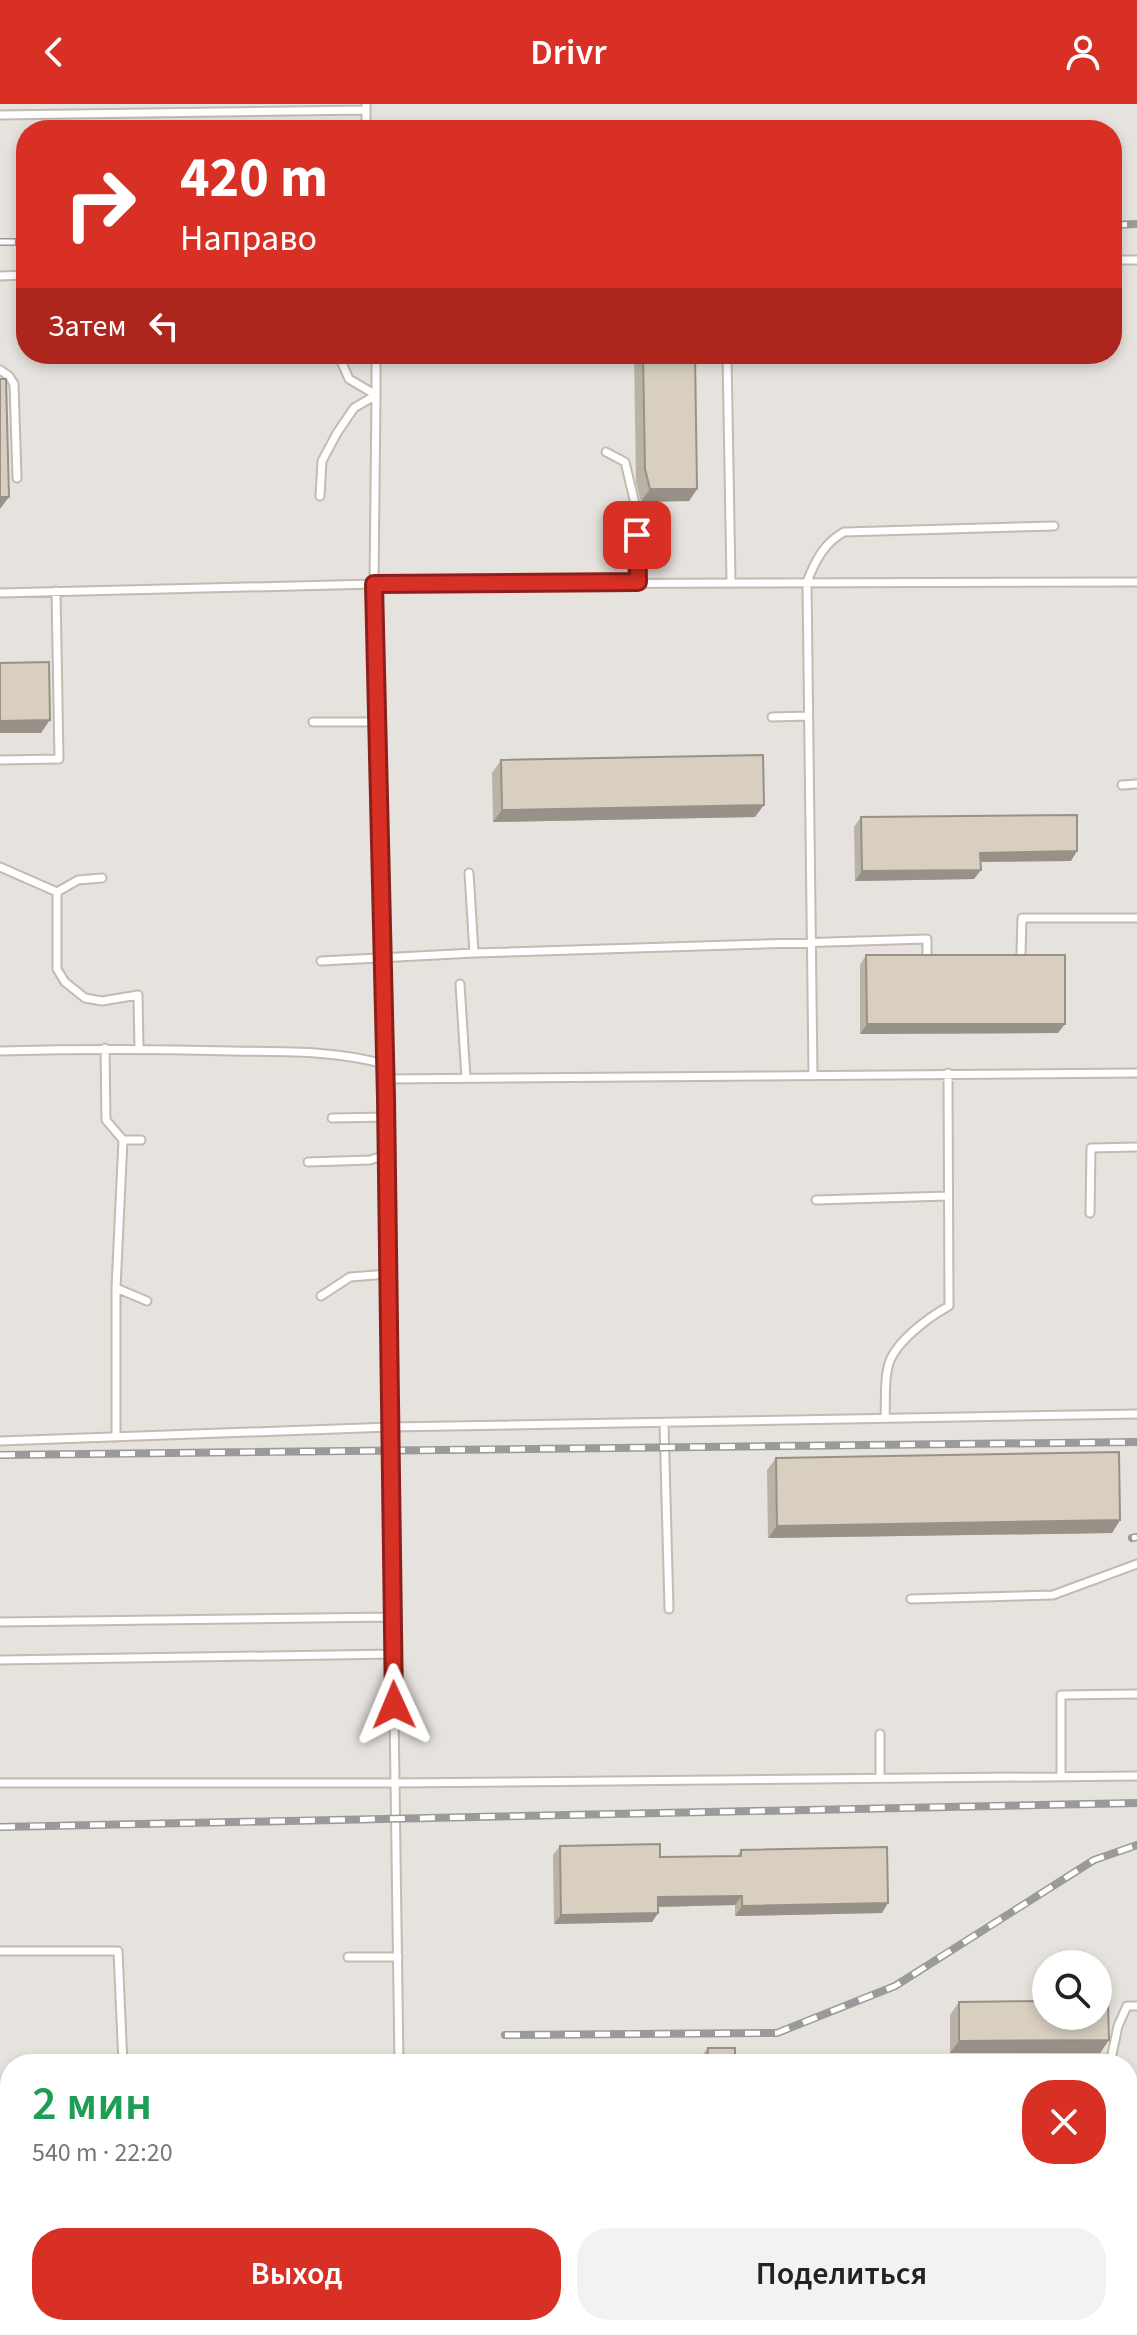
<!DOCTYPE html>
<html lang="ru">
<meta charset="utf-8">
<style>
body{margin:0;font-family:"Source Sans 3",sans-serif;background:#f2f2f2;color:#222;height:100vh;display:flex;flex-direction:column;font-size:30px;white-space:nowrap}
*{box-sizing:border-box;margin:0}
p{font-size:26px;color:#767676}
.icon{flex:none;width:44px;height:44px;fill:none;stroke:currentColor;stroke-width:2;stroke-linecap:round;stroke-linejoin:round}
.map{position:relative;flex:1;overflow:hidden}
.panel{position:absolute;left:0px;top:1950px;width:1138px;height:282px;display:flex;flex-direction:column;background:#fff;border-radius:32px 32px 0 0;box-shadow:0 4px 12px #0003}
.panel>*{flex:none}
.banner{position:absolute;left:16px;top:16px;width:1106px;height:244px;border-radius:32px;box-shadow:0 4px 12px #0003;background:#d93025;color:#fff;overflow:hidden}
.controls{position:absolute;left:1032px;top:1846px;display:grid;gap:16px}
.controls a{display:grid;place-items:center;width:80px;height:80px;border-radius:50%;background:#fff;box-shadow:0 4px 12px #0003;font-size:40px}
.pin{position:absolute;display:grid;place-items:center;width:68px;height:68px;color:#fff;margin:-34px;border-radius:16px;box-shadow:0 4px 12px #0006}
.me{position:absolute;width:88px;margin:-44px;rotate:359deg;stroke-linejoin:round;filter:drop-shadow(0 0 6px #0008)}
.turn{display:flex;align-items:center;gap:28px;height:168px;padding:0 32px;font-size:36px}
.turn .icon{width:104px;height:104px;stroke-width:2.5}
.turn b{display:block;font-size:56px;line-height:68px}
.then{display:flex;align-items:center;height:76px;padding:0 32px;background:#0003;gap:16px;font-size:30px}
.round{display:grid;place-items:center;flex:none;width:84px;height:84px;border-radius:32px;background:#f2f2f2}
.head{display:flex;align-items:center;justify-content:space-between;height:136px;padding:0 32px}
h1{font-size:48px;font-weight:600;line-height:60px;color:#1e9e55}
.cta{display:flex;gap:16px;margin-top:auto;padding:16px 32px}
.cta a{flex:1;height:92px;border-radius:32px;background:#d93025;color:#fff;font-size:32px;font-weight:600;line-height:92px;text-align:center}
.cta a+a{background:#f2f2f2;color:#222}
header{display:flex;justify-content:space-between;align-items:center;height:104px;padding:0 32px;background:#d93025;color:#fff;font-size:36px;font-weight:600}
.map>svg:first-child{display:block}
</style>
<header><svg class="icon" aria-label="back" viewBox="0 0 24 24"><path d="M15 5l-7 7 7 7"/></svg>Drivr<svg class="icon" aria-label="person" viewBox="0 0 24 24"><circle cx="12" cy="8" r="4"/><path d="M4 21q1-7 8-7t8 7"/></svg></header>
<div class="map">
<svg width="1137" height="2231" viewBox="0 0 1137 2231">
<rect width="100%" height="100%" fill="#f6f3ec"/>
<path fill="#e6e2dd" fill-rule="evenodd" d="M0 0H1137V2231H0ZM26 26H1112V250H26ZM1046 1860H1098V1912H1046ZM10 1960H1128V2222H10Z"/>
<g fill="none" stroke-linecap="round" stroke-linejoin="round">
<g stroke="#c2bbae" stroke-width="11">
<path id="service" d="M366 0V26
M0 11 366 6
M1112 156H1137
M0 172 26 171
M338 250 349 275 376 291 374 480 385 975 399 1960
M727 250 731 478
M0 266 9 272 14 280 17 374
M606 348 625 358 637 408 638 478
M320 392 322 357 337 329 354 304 376 291V250
M0 489 374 480 1137 478
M772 613 808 612
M313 618H377
M0 656 59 655 56 487
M1122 681 1137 680
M0 763 57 788
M469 769 474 849
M102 774 78 776 57 788V865L65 878 85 894 102 897 138 891 139 945
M1021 849 1022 814H1137
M321 857 474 849 927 835V856
M460 880 466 974
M105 944 106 1016 123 1036H141
M0 947C78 945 155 945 232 947 283 948 335 946 384 960
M813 972 807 478C815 457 824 439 844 428L1054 422
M385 975 1137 969
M332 1014 386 1013
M308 1058 370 1056 386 1051
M816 1096 947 1092
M1090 1109 1091 1044 1137 1043
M116 1184 147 1197
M321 1192 350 1173 388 1170
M885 1314C886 1298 884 1279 888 1263 893 1239 929 1213 949 1202L948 969
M664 1319 669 1505
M116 1333V1184L123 1036
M0 1337 390 1323 1137 1310
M911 1495 1053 1491 1137 1460
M0 1518 393 1513
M0 1556 394 1550
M880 1630V1673
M1061 1672V1591L1137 1590
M0 1679H395L1137 1672
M0 1847H118L123 1960
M348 1853H398
M936 1960V1956L1111 1955 1118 1922 1127 1902H1137
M1128 2207H1137
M249 2222H458
M840 2222V2231
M976 2222 984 2231
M0 2226 168 2222
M185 2231V2222"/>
</g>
<use href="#service" stroke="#fff" stroke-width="7"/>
<g stroke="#9a9a9a" stroke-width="8">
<path id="rail" d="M1112 121 1137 120
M0 138H26
M0 1351 1137 1338
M1132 1434 1137 1433
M0 1723 1137 1699
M505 1931 777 1929 895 1882 1094 1756 1137 1741"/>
</g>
<use href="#rail" stroke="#fff" stroke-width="5" stroke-dasharray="15" stroke-linecap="butt"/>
</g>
<path fill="#bab2a6" d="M634 250H695L697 385 689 397 641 398 636 378Z
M501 656 755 713 493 718 492 669Z
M861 713 1071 757 980 758 974 775 855 777 854 723Z
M866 851 1058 929 860 930V861Z
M776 1354 1120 1416 1112 1429 768 1434 767 1366Z
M560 1742 660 1753 737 1752 741 1746 882 1809 735 1812V1801L658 1803V1809L652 1818 554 1820 553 1751Z
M959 1898 1109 1936 1100 1949H950V1911Z
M708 1944 735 1960H701V1953Z"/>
<path fill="#979187" d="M650 385H697L689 397 641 398Z
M0 393H9L0 405Z
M50 616 41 629H0V617Z
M764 701 755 713 493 718 502 706Z
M1077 747 1071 757 974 758 980 749Z
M981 766 974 775 855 777 862 767Z
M867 920H1065L1058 929 860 930Z
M1120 1416 1112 1429 768 1434 777 1422Z
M742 1792 735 1801 651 1803 658 1793Z
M888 1799 882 1809 735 1812 742 1802Z
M658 1809 652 1818 554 1820 561 1811Z
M1109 1936 1100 1949H950L959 1937Z"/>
<path fill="#d8cfc1" stroke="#979187" stroke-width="2" d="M828 25V26H710Z
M643 250H695L697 385H650L645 365Z
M0 275H6L9 393H0Z
M49 558 50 616 0 617V559Z
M763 651 764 701 502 706 501 656Z
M1077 711V747L980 749 981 766 862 767 861 713Z
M866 851H1065V920H867Z
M1119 1348 1120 1416 777 1422 776 1354Z
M660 1740V1753L741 1752V1746L887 1743 888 1799 742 1802V1792L658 1793V1809L561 1811 560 1742Z
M1046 1897V1912H1098V1897H1108L1109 1936 959 1937V1898Z
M708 1944H735V1960H707Z
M631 1957V1960H593V1958Z"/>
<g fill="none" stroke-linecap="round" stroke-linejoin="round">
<g stroke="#8d1f18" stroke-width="20">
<path id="route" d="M394 1601 386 994 374 480 638 478 637 431"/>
</g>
<use href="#route" stroke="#d93025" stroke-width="14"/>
</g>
</svg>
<div class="controls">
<a><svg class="icon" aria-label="search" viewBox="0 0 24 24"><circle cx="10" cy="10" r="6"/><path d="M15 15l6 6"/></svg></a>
</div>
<div class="pin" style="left:637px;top:431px;background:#d93025"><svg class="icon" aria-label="arrive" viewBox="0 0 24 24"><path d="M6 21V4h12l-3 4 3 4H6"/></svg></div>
<svg class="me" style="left:394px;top:1601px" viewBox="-20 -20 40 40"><path d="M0-17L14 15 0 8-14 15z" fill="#d93025" stroke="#fff" stroke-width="4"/></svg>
<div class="banner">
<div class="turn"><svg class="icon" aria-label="right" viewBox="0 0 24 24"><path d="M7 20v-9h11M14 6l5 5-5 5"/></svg><div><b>420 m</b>Направо</div></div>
<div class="then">Затем<svg class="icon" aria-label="left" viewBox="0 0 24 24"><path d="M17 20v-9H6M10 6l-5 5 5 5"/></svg></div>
</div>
<section class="panel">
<div class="head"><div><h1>2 мин</h1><p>540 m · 22:20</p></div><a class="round" style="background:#d93025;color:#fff"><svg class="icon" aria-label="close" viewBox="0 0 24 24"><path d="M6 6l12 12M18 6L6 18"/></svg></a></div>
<div class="cta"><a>Выход</a><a>Поделиться</a></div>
</section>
</div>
